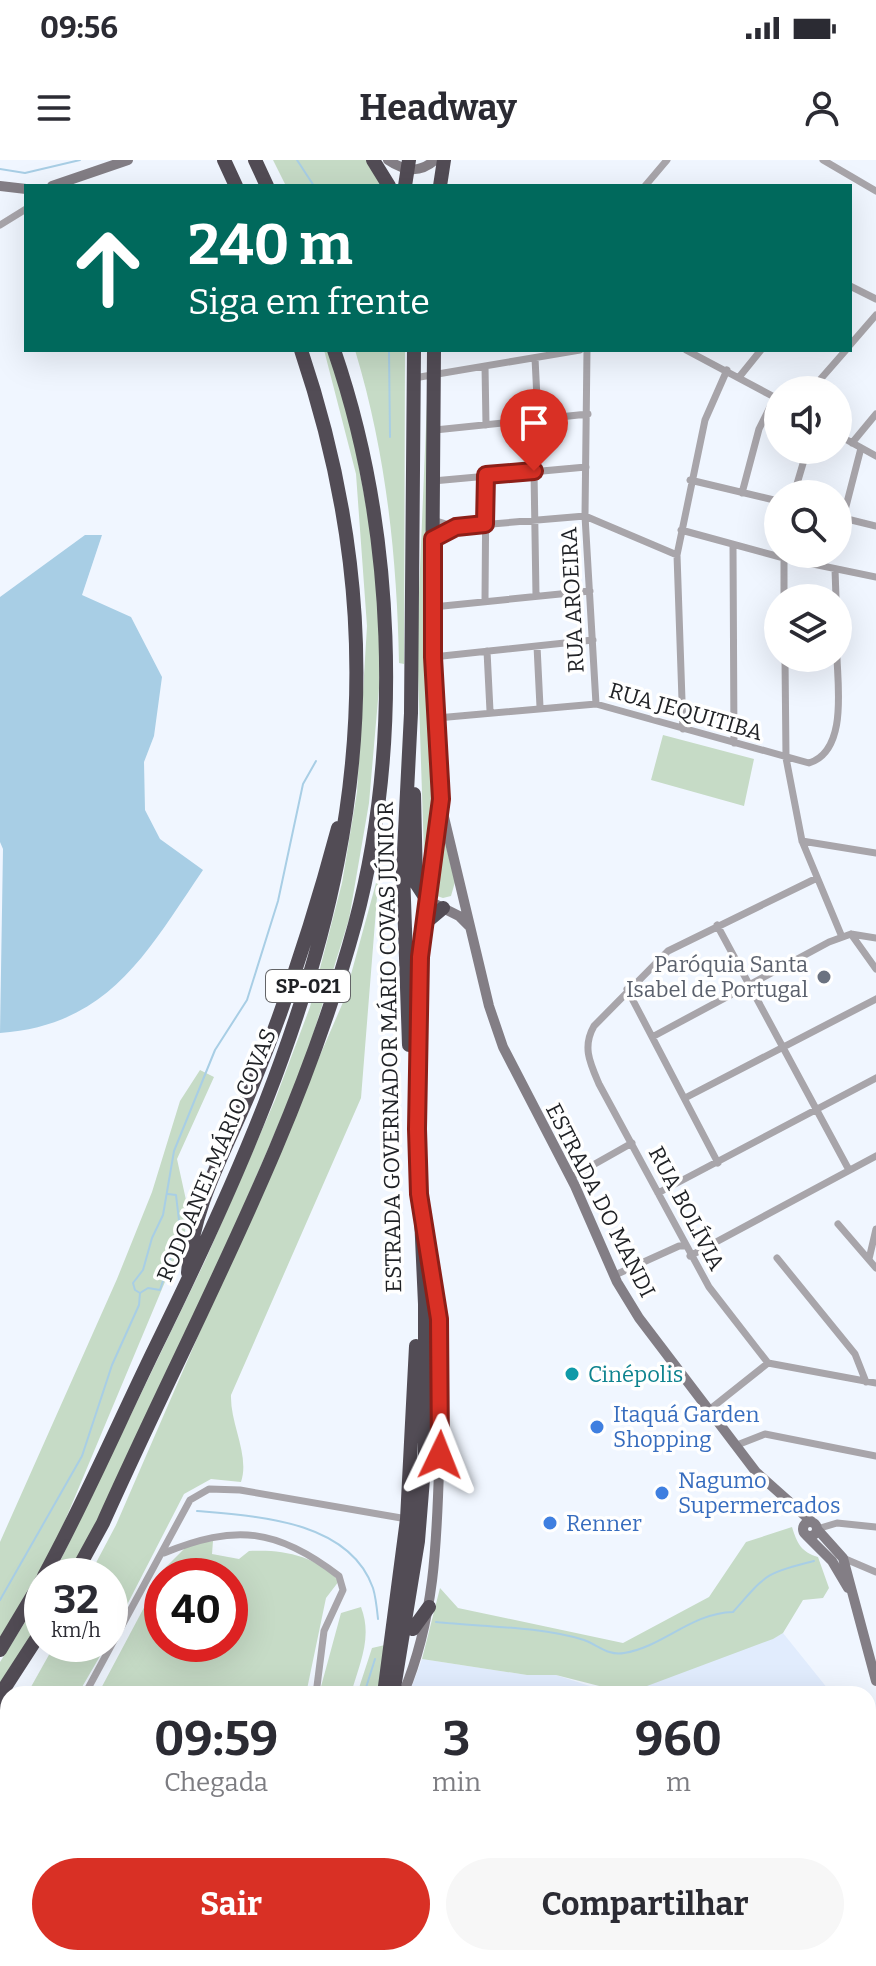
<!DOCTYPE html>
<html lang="pt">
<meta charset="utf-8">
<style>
body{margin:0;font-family:Bitter,serif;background:#f7f7f7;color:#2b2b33;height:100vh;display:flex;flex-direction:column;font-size:30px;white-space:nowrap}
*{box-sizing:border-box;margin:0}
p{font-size:26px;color:#7c7c81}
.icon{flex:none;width:44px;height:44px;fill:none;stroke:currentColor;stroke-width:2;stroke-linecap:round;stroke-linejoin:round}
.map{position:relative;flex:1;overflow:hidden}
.details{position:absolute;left:0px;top:1526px;width:876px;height:280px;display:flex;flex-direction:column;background:#fff;border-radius:24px 24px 0 0;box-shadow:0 8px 32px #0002}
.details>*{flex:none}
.banner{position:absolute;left:24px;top:24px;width:828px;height:168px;border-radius:0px;box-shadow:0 8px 32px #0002;background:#00695c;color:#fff;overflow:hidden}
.tools{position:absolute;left:764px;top:216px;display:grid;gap:16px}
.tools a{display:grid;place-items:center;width:88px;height:88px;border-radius:50%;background:#fff;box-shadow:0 8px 32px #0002;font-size:40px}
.speed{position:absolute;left:24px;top:1398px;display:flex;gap:16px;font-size:40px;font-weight:700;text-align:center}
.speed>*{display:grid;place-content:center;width:104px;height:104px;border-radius:50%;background:#fff;box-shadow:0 8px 32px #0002;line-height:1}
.speed small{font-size:20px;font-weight:400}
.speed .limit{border:12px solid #d22;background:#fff;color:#111}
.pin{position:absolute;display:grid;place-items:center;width:68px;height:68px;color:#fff;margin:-82px -34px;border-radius:50% 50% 50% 0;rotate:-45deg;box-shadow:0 0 8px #0007}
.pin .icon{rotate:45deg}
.me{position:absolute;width:88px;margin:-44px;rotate:2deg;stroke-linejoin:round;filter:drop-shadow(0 0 6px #0008)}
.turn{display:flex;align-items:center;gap:28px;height:168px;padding:0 32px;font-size:36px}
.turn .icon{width:104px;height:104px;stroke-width:2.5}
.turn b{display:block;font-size:56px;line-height:68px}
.eta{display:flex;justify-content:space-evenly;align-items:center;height:136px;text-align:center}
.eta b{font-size:48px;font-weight:700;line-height:56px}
.primary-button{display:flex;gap:16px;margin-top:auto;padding:16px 32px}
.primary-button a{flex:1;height:92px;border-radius:48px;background:#d93025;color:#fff;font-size:32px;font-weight:700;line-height:92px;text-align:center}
.primary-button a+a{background:#f7f7f7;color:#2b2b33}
.status{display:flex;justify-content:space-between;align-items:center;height:56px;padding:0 40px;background:#fff;direction:ltr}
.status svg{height:22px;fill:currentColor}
header{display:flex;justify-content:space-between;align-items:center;height:104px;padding:0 32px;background:#fff;font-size:36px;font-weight:700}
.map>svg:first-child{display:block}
</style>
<div class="status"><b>09:56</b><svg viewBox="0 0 49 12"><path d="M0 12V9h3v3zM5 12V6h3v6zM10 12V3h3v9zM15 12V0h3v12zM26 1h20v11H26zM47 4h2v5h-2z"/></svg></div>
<header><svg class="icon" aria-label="menu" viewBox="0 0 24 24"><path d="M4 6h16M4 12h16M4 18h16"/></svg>Headway<svg class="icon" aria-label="person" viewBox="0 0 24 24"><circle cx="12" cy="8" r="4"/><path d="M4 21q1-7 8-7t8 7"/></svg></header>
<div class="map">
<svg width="876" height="1806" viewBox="0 0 876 1806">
<rect width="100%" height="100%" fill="#f0f6ff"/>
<path fill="#e1ecfd" d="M783 1473 832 1534H409L422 1499 527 1515H556L596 1528 772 1479Z
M355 1798H858L857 1806H350Z"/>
<path fill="#c6dbc6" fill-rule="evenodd" d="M273 0H372L386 26H286Z
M324 190H337L379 415V528L369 643 349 759 303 907 218 1106 71 1416H53L205 1101 275 940 310 847 342 723 357 632 367 466 356 314Z
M355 190H405L404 504 399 503C397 396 386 293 355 190Z
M427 242V483L436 650 425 725 417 480Z
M663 575 754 599 744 646 651 620Z
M443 674 455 722 451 736 443 738 434 735Z
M379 712 361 938 231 1235C230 1264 250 1295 241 1322L211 1319 184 1334 110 1478V1416H89L116 1365 344 840Z
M200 910 214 917 177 999 186 1040 185 1074 51 1394 0 1480V1382L117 1119 152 1032 180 941Z
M792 1367C797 1383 801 1392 818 1397L829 1428 823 1438 803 1440 783 1473 773 1479 647 1526 615 1530 556 1515H527L422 1499 440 1428 458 1448 623 1483 709 1437 746 1382Z
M213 1381 212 1394 239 1399 249 1391C281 1389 316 1395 339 1421L326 1438 306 1534H98L165 1408 189 1384ZM162 1416H230V1484H162Z
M42 1435V1463L0 1528V1502Z
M361 1447C373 1478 359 1504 351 1534H319L341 1453Z
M55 1484H107L78 1534H27Z
M385 1485 378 1534H357L372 1488Z
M8 1569V1651L0 1664V1585Z
M8 1681V1798H22L0 1806V1694Z
M46 1798H243L237 1806H35Z"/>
<path fill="#a8cee5" d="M85 375H102L82 435 131 457 162 517 154 576 144 602 145 650 160 679 203 710C147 792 110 865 0 873L3 689 0 682V437Z"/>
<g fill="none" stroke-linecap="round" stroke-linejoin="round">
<path stroke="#a8cee5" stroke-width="2" d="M297 0 314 26
M0 9 25 13 80 0
M389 190 390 277
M140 1133 148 1128 160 1130 180 1069 176 1035 168 1034
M197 1351C256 1356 349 1360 373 1428 376 1438 377 1449 378 1459
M0 1440 82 1296 112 1205 139 1145 140 1133 135 1130 133 1123 143 1110 152 1078 163 1055 174 991 215 890 247 840 278 741 303 624 316 601
M436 1462C483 1467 538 1466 584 1480 598 1485 608 1496 624 1493 663 1487 691 1453 733 1452 766 1415 764 1413 814 1401
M364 1534 375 1499
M253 1806 258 1798
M309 1806 314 1798
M540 1806 545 1798"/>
<path stroke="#a8a5aa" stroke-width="7" d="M823 0 876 31
M645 26 667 0
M0 65 26 49
M850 126 876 139
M850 185 876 155
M587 190 585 356 596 544
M686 190 778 239
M535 198 538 259
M485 206 486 265
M740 216 761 190
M414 218 580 190
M811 230 846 190
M435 270 588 254
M838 275 876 296
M852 283 876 254
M534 311 536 436
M690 320 778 341
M433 321 586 307
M742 333 759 269 775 237
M794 334 807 290
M839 357 876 366
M843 358 861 288
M433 360 456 367
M681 370 784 398 876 417
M433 379 456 367 585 356 677 395
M733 385 734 583
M835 409 836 438
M784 438V398
M485 441 486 315
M433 447 590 431
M537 486 540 547
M487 491 490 551
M433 497 593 480
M785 498 786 598 802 681 842 777
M437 558 596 544 809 603C847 591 838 528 837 498
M683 569 677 395 705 260 727 210
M802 681 876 693
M717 765 849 1010
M851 774 876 809
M627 829 718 1003
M654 876 829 782 851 774 876 778
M685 938 876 839
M570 1018 632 983
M658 1033 876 918
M838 1064 876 1108
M690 1096 876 996
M777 1098 855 1194 866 1222
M869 1099 876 1069
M615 1115 679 1086H686
M768 1203 709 1127 599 924C590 903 582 887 594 866L668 791 815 719
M709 1250 768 1203 876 1223
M737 1285 765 1274 876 1296
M817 1369 837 1363 876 1367
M164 1393C235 1364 277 1368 339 1416L343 1430 324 1471 316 1534
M843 1398 876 1412
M85 1534 190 1340 209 1329 240 1330 407 1359
M0 1674 8 1661
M868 1694 876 1702
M20 1806 32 1798"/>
<path stroke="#837e85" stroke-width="10" d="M388 0C404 11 419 14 435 0
M0 26 26 29
M52 26 128 0
M443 653 489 846 503 887 575 1026 617 1122 639 1158 756 1312 812 1362
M427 740 459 756 469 766
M803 1369a7 7 0 1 1 14 0a7 7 0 1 1-14 0Z
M817 1369 843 1398 876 1521
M806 1375 832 1401 848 1428
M403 1534C438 1451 437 1366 440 1277 442 1214 440 1153 428 1090
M868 1647 876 1611
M868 1764 869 1806"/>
<path stroke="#524c55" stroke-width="14" d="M224 0 236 26
M255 0 267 26
M373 0 389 26
M405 26 409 0
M440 26 444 0
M414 634 416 723 427 740
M424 764 443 748
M409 885 403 711 411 553 414 190
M188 1113C192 1044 228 987 253 924 287 841 315 754 338 668
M44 1416C85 1341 118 1264 155 1188 321 850 427 564 301 190
M74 1416 103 1363C191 1166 298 974 355 764 403 584 395 367 334 190
M400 1462 413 1469 429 1447
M0 1490 42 1420
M384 1534 407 1359 416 1186
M393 1534 418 1381 425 1294V1144L417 969 420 797 441 639 432 447 434 190
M0 1535 42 1470
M0 1553 8 1536
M279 1806 284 1798
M337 1806 341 1798"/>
</g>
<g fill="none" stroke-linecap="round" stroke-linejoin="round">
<g stroke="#8d1f18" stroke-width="20">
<path id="route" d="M440 1295 439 1159 419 1034 417 969 420 797 441 639 433 497V379L456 367 485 364 486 315 534 311"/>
</g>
<use href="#route" stroke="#d93025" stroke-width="14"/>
</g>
<circle fill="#6b7280" stroke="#fff" stroke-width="3" cx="824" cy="817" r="8"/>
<circle fill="#0f9aa8" stroke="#fff" stroke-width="3" cx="572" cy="1214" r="8"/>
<g fill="#3f7fe0" stroke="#fff" stroke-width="3">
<circle cx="597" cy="1267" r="8"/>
<circle cx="662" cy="1333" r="8"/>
<circle cx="550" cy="1363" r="8"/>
</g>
<g text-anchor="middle" stroke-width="7" stroke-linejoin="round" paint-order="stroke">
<rect fill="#fff" stroke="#636467" stroke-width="2" x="266" y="810" width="84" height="32" rx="6"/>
<g font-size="20" font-weight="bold" fill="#202226">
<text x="308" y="833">SP-021</text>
</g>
<g font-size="22" fill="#202226" stroke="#fff">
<text transform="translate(572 440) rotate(-93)" y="8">RUA AROEIRA</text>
<text transform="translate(686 551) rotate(16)" y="8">RUA JEQUITIBA</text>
<text transform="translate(389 887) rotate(-91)" y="8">ESTRADA GOVERNADOR MÁRIO COVAS JÚNIOR</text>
<text transform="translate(216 995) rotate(-67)" y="8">RODOANEL MÁRIO COVAS</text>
<text transform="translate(601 1040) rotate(63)" y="8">ESTRADA DO MANDI</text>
<text transform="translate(687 1048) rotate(62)" y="8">RUA BOLÍVIA</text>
</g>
<g font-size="22" fill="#5b616d" stroke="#fff" text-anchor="end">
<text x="808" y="812">Paróquia Santa<tspan x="808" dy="25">Isabel de Portugal</tspan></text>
</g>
<g font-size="22" fill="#0d838f" stroke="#fff" text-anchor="start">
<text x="588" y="1222">Cinépolis</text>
</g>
<g font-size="22" fill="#366cbe" stroke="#fff" text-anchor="start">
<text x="613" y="1262">Itaquá Garden<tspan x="613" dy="25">Shopping</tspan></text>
<text x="678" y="1328">Nagumo<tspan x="678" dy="25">Supermercados</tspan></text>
<text x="566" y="1371">Renner</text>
</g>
</g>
</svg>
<div class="tools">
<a><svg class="icon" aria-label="sound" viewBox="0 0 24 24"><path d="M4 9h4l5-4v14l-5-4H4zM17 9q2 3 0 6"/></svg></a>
<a><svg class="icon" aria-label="search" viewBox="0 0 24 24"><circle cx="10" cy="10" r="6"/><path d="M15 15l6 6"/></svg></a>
<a><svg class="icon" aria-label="layers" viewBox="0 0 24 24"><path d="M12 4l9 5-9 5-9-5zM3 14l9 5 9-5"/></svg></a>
</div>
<div class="speed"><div>32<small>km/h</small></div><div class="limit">40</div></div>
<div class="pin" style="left:534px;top:311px;background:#d93025"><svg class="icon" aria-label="arrive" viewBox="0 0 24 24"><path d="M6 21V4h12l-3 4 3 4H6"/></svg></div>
<svg class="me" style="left:440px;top:1295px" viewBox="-20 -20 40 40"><path d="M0-17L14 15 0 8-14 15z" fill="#d93025" stroke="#fff" stroke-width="4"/></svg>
<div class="banner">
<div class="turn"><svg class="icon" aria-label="ahead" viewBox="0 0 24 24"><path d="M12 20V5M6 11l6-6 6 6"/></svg><div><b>240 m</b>Siga em frente</div></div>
</div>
<section class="details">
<div class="eta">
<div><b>09:59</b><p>Chegada</p></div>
<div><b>3</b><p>min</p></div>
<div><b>960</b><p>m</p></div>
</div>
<div class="primary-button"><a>Sair</a><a>Compartilhar</a></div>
</section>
</div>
